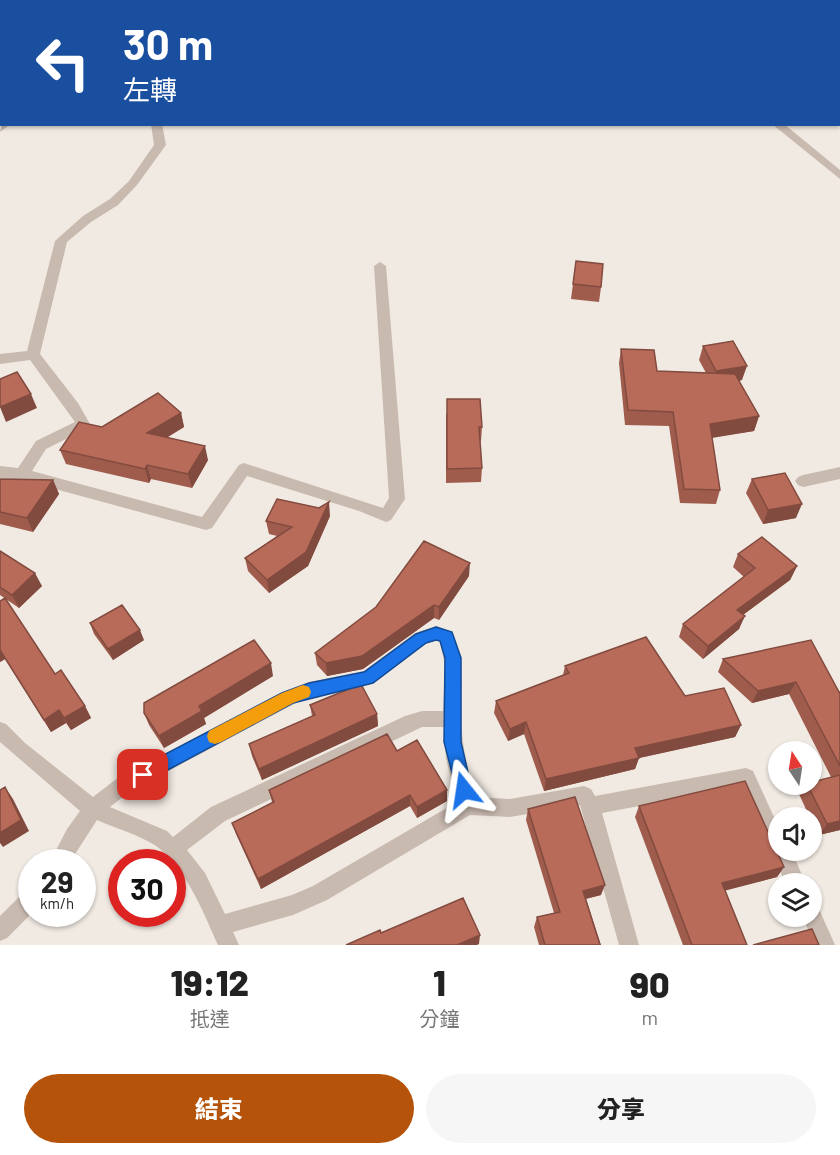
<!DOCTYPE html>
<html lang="zh-TW">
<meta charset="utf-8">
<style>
body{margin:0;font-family:Barlow,"Noto Sans TC",sans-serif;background:#f6f6f6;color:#222;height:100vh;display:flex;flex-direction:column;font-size:22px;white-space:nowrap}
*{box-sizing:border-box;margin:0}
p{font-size:20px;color:#767676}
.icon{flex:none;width:33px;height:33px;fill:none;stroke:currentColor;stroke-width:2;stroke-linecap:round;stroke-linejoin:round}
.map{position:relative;height:945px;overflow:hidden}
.details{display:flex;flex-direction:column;background:#fff;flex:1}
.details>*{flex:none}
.hud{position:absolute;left:0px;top:0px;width:840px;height:126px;box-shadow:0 2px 4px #0004;background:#1a4fa0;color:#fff;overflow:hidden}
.needle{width:39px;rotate:348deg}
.buttons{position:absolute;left:768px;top:741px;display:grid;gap:12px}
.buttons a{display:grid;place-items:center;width:54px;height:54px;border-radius:50%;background:#fff;box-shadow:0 2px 4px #0004;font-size:30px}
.speed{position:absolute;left:18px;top:849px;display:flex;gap:12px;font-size:30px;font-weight:700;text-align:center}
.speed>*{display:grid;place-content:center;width:78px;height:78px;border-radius:50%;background:#fff;box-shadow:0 2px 4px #0004;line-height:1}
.speed small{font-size:15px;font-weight:400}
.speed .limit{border:9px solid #d22;background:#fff;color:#111}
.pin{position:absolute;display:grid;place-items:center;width:51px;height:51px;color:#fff;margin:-26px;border-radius:12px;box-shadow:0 3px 9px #0006}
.me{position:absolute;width:66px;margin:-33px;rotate:345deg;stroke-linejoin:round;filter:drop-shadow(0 0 4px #0008)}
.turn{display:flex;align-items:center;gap:21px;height:126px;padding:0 24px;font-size:27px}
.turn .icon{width:78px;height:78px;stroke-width:2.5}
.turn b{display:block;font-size:42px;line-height:51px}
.eta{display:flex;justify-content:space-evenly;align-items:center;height:102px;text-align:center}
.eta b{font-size:36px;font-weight:800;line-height:42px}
.primary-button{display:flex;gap:12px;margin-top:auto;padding:12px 24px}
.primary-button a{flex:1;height:69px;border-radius:36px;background:#b45309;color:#fff;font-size:24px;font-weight:800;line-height:69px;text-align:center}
.primary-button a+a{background:#f6f6f6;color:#222}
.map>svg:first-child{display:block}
</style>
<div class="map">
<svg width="840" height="945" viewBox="0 0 840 945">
<rect width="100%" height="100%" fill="#f1eae3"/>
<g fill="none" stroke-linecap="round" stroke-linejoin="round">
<path fill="#85abab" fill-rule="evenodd" d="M673 0H679L681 2H674Z
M838 119 840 120V124H838Z"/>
<path fill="#c9bab0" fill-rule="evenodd" d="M620 0H630L620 2Z
M780 0H790L791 2H781Z
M838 28 840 29V35H838Z"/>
<path fill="#c9bab0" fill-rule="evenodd" d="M34 0H44L34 2Z
M625 0H635L636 2H626Z
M2 122V124H11L0 132Z
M151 124H162L166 145 137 185 118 205 91 222 67 242 40 354 78 403 90 424 88 428 46 449 32 471 202 517 239 465 244 463 383 508 389 498 374 266 380 262 386 266 405 499 391 520 386 522 359 511 247 476 212 528 206 530 22 480 0 478V466L18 468 36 441 75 422 30 360 0 364V354L27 351 55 241 83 216 110 199 129 181 154 145Z
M772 124H784L840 170V179Z
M840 467V479L803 487 798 485 795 481 798 477 803 475Z
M436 626 452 632C466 661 460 688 461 719 462 746 468 771 475 797L510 799 584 786 591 789 595 796 746 768 753 771 778 826V850H791L806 884H786L741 787 602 813 639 945H619L580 805 510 817 470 815 327 900 293 915 233 932 239 945H218C203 912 185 864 153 844 136 834 115 828 97 820L70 862H50L67 829 80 811 0 742V722L6 724 25 743 93 797 115 780 282 692 309 682 364 671 415 633ZM436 640 440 642 445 666 443 711H422L405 716 211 807 173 837 167 831 110 807 129 792 294 704 309 698 374 683 427 643ZM422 727H444L446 759 457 802 313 886 292 895 225 914 205 873 187 850 225 821Z
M32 888V913L7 938 0 941V916L25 891Z
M812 906 819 909 835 945H815L802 916H812Z"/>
</g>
<path fill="#9f5c4d" d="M576 261 601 287 599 302 571 299Z
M703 346 742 380 739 381 759 416 754 431 712 437 720 490 716 504 680 503 669 426 625 425 619 363 621 349 657 371 706 373 699 360Z
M181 413 184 427 167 437 208 460 192 488 151 479 149 483 66 464 60 450 102 427Z
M446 414 482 427 481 441H480L482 468 481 482 446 483Z
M0 479 53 480 59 494 33 532 0 524Z
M752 479 796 518 763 524 746 493Z
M330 516 308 566 269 593 248 571 245 558 277 536 269 534 266 521Z
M0 551 42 586 19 608 0 595Z
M738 554 797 566 790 580 743 615 739 629 703 659 679 637 683 624 744 577 733 567Z
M469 576 439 620 434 618 363 669 327 676 317 665 315 653Z
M0 601 55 674 85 706 91 718 71 730 66 723 51 732 5 659 0 662Z
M90 623 144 640 113 660 94 634Z
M723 659 840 692V830L819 835 812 821V818H810L799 794 805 784H812L831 777 789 694 752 703 718 672Z
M565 666 685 696 741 725 735 737 639 758 635 769 544 791 524 734 508 741 494 713 496 701 563 675Z
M273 676 204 718 206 724 164 748 149 725 144 713Z
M310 705 377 714 378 726 262 780 252 756 249 744 312 716Z
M397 751 447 801 417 818 410 806 261 889 236 834 232 823 272 802 269 790Z
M639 806 784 867 777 877 725 890 747 945H683L635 817Z
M528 809 601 895 586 899 601 945H539L534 927 537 917 554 913 526 820Z"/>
<path fill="#824b3f" d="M351 0H361V2H337Z
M747 366 742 380 712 385 716 371Z
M31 394 37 408 6 422 0 407Z
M181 413 184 427 152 447 147 433Z
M759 416 754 431 706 439 710 424Z
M205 446 208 460 192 488 188 474Z
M147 465 151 479 149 483 145 469Z
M53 480 59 494 33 532 27 518Z
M329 502 330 516 308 566 269 593 267 580Z
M802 504 796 518 763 524 768 510Z
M470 563 469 576 439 620V607Z
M797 566 790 580 732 623 737 610Z
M35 573 42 586 19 608 12 595Z
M434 605V618L363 669 327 676 326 663Z
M745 616 739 629 703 659 708 646Z
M140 630 144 640 113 660 108 649Z
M0 650 5 659 0 662Z
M271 663 273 676 204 718 206 724 164 748 159 736 199 706Z
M796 682 789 694 752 703 758 691Z
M85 706 91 718 71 730 64 718Z
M59 710 66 723 51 732 44 720Z
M377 714 378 726 262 780 259 769Z
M526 722 524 734 508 741 510 729Z
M741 725 735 737 639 758 635 769 544 791 546 779 635 748Z
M5 787 13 799 29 831 3 847 0 843V833Z
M447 790V801L417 818V807Z
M410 795V806L261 889 258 879Z
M840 821V830L819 835 827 824Z
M784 867 777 877 716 893 722 883Z
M605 885 601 895 580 900 583 891Z
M480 935 479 944 477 945H457Z"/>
<path fill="#b96b5a" stroke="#824b3f" stroke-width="1.5" d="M334 0H351L337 2H335Z
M576 261 603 264 601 287 573 284Z
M733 341 747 366 716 371 703 346Z
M621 349 654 350 657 371 735 374 759 416 710 424 720 490 684 489 673 412 628 410Z
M17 372 31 394 0 407V379Z
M158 393 181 413 147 433 205 446 188 474 147 465 145 469 60 450 79 422 102 427Z
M447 399H480L482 427H479L482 468 447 469Z
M785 473 802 504 768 510 752 479Z
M0 479 53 480 27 518 0 512Z
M277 499 319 508 329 502 306 552 267 580 245 558 292 527 266 521Z
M762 537 797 566 737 610 745 616 708 646 683 624 755 568 738 554Z
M424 541 470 563 439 607 434 605 362 656 326 663 315 653 376 607Z
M0 551 35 573 12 595 0 587Z
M5 598 55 674 61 670 85 706 64 718 59 710 44 720 0 650V601Z
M122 605 140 630 108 649 90 623Z
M646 637 685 696 724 688 741 725 635 748 639 758 546 779 526 722 510 729 496 701 569 673 565 666Z
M254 640 271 663 199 706 202 711 159 736 144 713V703Z
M811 640 839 692H840V766L796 682 758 691 723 659Z
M361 684 377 714 259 769 249 744 315 715 310 705Z
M387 734 397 751 417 740 447 790 417 807 410 795 258 879 232 823 274 802 269 790Z
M840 775V821L827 824 807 784H812V782Z
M745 781 784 867 722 883 747 945H692L639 806Z
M5 787 21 820 0 833V790Z
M575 797 605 885 583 891 600 945H545L537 917 560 912 528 809Z
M463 898 480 935 457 945H346L380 930 381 933Z
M812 929 819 945H753Z"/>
<path fill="#1a73e8" stroke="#114b97" stroke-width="1.5" d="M436 627 452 632 461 658V742L472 790 470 796 464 798 458 796 444 742 445 658 440 641 436 640 426 643 373 683 293 703 149 780 143 783 137 780 135 775 137 769 282 693 309 683 364 672 416 634Z"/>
<path fill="#f59e0b" d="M303 685 309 687 311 692 309 697 293 703 221 742 215 744 209 742 207 736 209 731 282 693Z"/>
</svg>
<div class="buttons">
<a><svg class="needle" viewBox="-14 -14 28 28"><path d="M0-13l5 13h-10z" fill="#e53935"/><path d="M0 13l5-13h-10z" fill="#767676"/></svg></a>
<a><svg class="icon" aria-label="sound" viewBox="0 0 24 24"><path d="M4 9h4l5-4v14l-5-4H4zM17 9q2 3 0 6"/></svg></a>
<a><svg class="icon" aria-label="layers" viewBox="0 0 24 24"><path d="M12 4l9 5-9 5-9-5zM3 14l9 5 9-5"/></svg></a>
</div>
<div class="speed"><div>29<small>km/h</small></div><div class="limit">30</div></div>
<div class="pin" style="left:143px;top:775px;background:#d93025"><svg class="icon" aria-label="arrive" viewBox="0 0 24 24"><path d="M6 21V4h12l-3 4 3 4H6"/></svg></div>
<svg class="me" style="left:464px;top:790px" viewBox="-20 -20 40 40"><path d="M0-17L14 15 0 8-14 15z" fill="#1a73e8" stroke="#fff" stroke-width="4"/></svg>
<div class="hud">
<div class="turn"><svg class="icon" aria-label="left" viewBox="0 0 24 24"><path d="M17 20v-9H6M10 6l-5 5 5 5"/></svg><div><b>30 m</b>左轉</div></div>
</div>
</div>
<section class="details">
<div class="eta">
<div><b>19:12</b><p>抵達</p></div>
<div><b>1</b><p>分鐘</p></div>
<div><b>90</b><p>m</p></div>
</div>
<div class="primary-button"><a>結束</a><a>分享</a></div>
</section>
